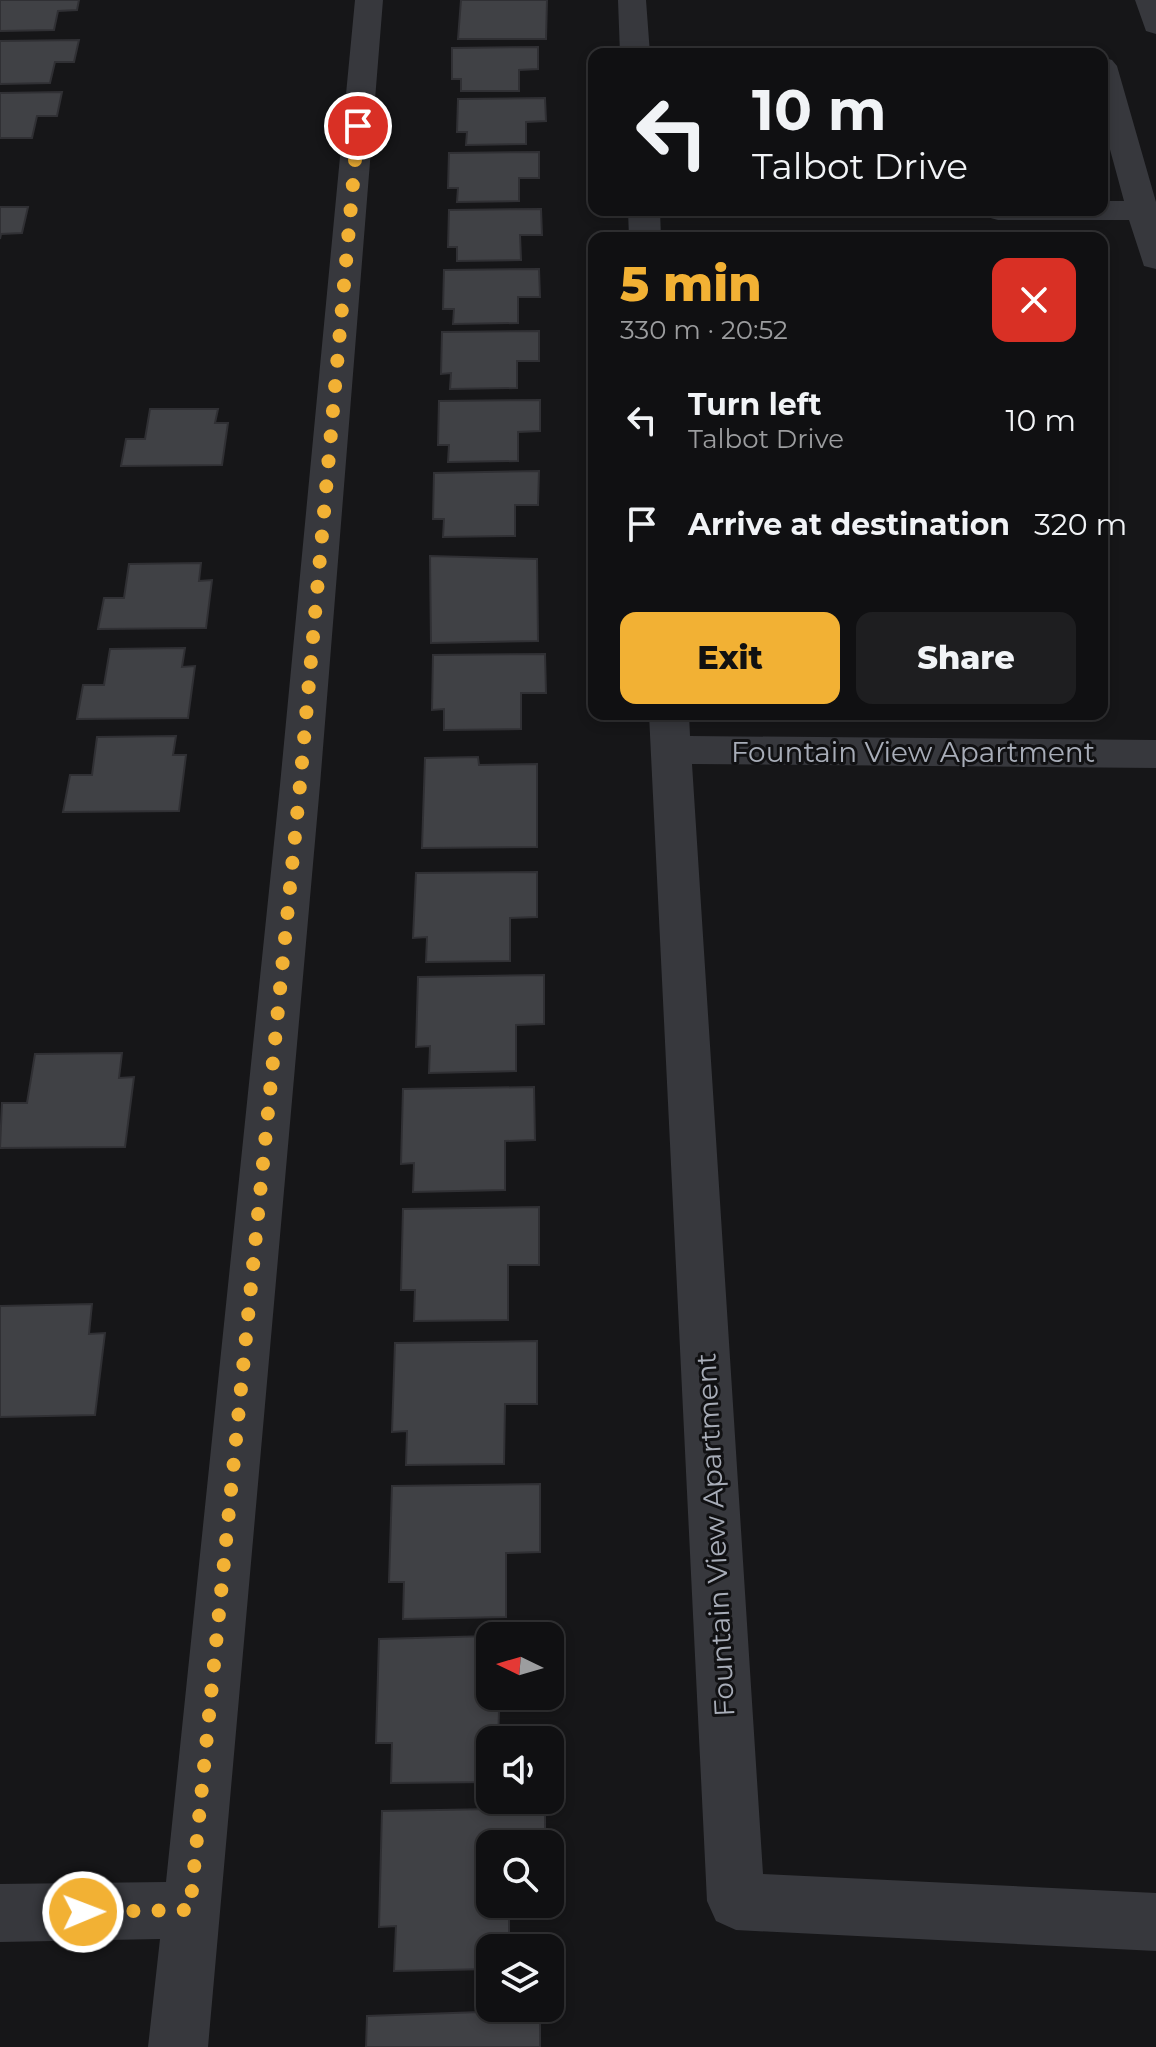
<!DOCTYPE html>
<meta charset="utf-8">
<style>
body{margin:0;font-family:Montserrat,sans-serif;background:#1e1e20;color:#f1f3f6;height:100vh;display:flex;flex-direction:column;font-size:30px;white-space:nowrap}
*{box-sizing:border-box;margin:0}
p{font-size:26px;color:#9c9d9f}
.icon{flex:none;width:44px;height:44px;fill:none;stroke:currentColor;stroke-width:2;stroke-linecap:round;stroke-linejoin:round}
.map{position:relative;flex:1;overflow:hidden}
.drawer{position:absolute;left:588px;top:232px;width:520px;height:488px;display:flex;flex-direction:column;background:#101012;border-radius:16px;box-shadow:0 4px 12px #0003,0 0 0 2px #303032}
.drawer>*{flex:none}
.top-card{position:absolute;left:588px;top:48px;width:520px;height:168px;border-radius:16px;box-shadow:0 4px 12px #0003,0 0 0 2px #303032;background:#101012;color:#f1f3f6;overflow:hidden}
.needle{width:52px;rotate:275deg}
.fabs{position:absolute;left:476px;top:1622px;display:grid;gap:16px}
.fabs a{display:grid;place-items:center;width:88px;height:88px;border-radius:16px;background:#101012;box-shadow:0 4px 12px #0003,0 0 0 2px #303032;font-size:40px}
.pin{position:absolute;display:grid;place-items:center;width:68px;height:68px;color:#fff;margin:-34px;border:4px solid #fff;border-radius:50%;box-shadow:0 2px 8px #0007}
.me{position:absolute;width:88px;margin:-44px;rotate:89deg;stroke-linejoin:round;filter:drop-shadow(0 0 6px #0008)}
.turn{display:flex;align-items:center;gap:28px;height:168px;padding:0 32px;font-size:36px}
.turn .icon{width:104px;height:104px;stroke-width:2.5}
.turn b{display:block;font-size:56px;line-height:68px}
.round{display:grid;place-items:center;flex:none;width:84px;height:84px;border-radius:16px;background:#1e1e20}
.headline{display:flex;align-items:center;justify-content:space-between;height:136px;padding:0 32px}
h1{font-size:48px;font-weight:800;line-height:60px;color:#f2b134}
.primary-button{display:flex;gap:16px;margin-top:auto;padding:16px 32px}
.primary-button a{flex:1;height:92px;border-radius:16px;background:#f2b134;color:#111;font-size:32px;font-weight:800;line-height:92px;text-align:center}
.primary-button a+a{background:#1e1e20;color:#f1f3f6}
ul{padding:0;list-style:none}
li{display:flex;align-items:center;gap:24px;height:104px;padding:0 32px}
li div{flex:1}
li b{display:block;font-size:30px}
li em{font-style:normal}
.map>svg:first-child{display:block}
</style>
<div class="map">
<svg width="1156" height="2047" viewBox="0 0 1156 2047">
<rect width="100%" height="100%" fill="#161618"/>
<path fill="#404145" stroke="#303034" stroke-width="2" d="M0 0H79L77 10 58 11 54 30 0 31Z
M461 0H547L546 39H458Z
M79 40 74 62H55L50 83 0 84V41Z
M538 47V69L519 70V91H461V79H452V48Z
M62 92 57 116H37L32 138H0V93Z
M545 98 546 121 526 122V144L466 145 467 132H457L458 99Z
M539 152V178H519V201L457 202 458 188H448L449 153Z
M0 207H28L22 233 1 234 0 239Z
M541 209 542 235H520L521 260 457 261V247H448L449 210Z
M539 269 540 297H518V323L453 324 454 309H443L444 270Z
M539 331V361H517V388L450 389 451 373 441 374 442 332Z
M540 400V431L518 432V461L448 462 449 445H438L439 401Z
M150 409H218L215 423H228L222 465 121 466 126 439H145Z
M539 471 538 505H515V536L443 537 444 519H433L434 473Z
M430 556 537 559 538 641 431 643Z
M201 563 199 581 212 580 206 628 98 629 104 598H124L129 564Z
M185 648 182 667 195 666 188 718 77 719 83 685H104L110 649Z
M545 654 546 693H521V729L444 730V709L432 710 433 655Z
M176 736 173 755H186L179 811 63 812 70 775H92L97 737Z
M478 757 479 765 537 764V847L422 848 425 758Z
M537 872V917L510 918V961L426 962 427 937 413 938 416 873Z
M544 975V1024L516 1025V1071L429 1073 430 1046 416 1047 418 977Z
M122 1053 119 1078 134 1077 125 1147 0 1148 2 1103H27L35 1054Z
M534 1087 535 1140 505 1141V1190L413 1192 414 1163 401 1164 403 1089Z
M539 1207V1265H508V1320L414 1321 415 1290H401L403 1209Z
M92 1304 89 1334 105 1333 95 1415 0 1417V1306Z
M537 1341V1404H505L504 1464 406 1465 407 1431 392 1432 395 1343Z
M540 1484V1552L506 1553V1617L403 1619 404 1582H389L392 1486Z
M490 1636V1696H534V1710L499 1711 498 1740H490V1782L391 1783 392 1743H376L379 1639Z
M545 1808V1844H490V1904H509V1948H490V1969L394 1971 396 1926 379 1927 382 1811Z
M540 2010V2047H366L367 2016Z"/>
<g fill="none" stroke-linecap="round" stroke-linejoin="round">
<path fill="#37383d" fill-rule="evenodd" d="M355 0H383L320 785 208 2047H148L160 1939 0 1942V1884L166 1882 280 785Z
M618 0H646L650 54H620Z
M1135 0H1156V34L1146 31Z
M1102 57 1112 60 1117 66 1156 202V269L1144 266 1129 220H998L987 217 982 210H1102V201H1124L1102 120Z
M628 210H660L661 238H629Z
M649 714H689L690 736 1156 740V768L692 764 763 1874 1156 1893V1951L736 1930 716 1921 707 1901Z"/>
</g>
<g fill="none" stroke-linecap="round" stroke-linejoin="round">
<path stroke="#f2b134" stroke-width="14" stroke-dasharray="0 25.2" d="M83 1912 190 1910 300 785 358 126"/>
</g>
<g text-anchor="middle" stroke-width="6" stroke-linejoin="round" paint-order="stroke">
<g font-size="28" fill="#a8adb8" stroke="#111113">
<text x="913" y="762">Fountain View Apartment</text>
<text transform="translate(715 1535) rotate(-93)" y="10">Fountain View Apartment</text>
</g>
</g>
</svg>
<div class="fabs">
<a><svg class="needle" viewBox="-14 -14 28 28"><path d="M0-13l5 13h-10z" fill="#e53935"/><path d="M0 13l5-13h-10z" fill="#9c9d9f"/></svg></a>
<a><svg class="icon" aria-label="sound" viewBox="0 0 24 24"><path d="M4 9h4l5-4v14l-5-4H4zM17 9q2 3 0 6"/></svg></a>
<a><svg class="icon" aria-label="search" viewBox="0 0 24 24"><circle cx="10" cy="10" r="6"/><path d="M15 15l6 6"/></svg></a>
<a><svg class="icon" aria-label="layers" viewBox="0 0 24 24"><path d="M12 4l9 5-9 5-9-5zM3 14l9 5 9-5"/></svg></a>
</div>
<div class="pin" style="left:358px;top:126px;background:#d93025"><svg class="icon" aria-label="arrive" viewBox="0 0 24 24"><path d="M6 21V4h12l-3 4 3 4H6"/></svg></div>
<svg class="me" style="left:83px;top:1912px" viewBox="-20 -20 40 40"><circle r="17" fill="#f2b134" stroke="#fff" stroke-width="3"/><path d="M0-11L8 9 0 5-8 9z" fill="#fff"/></svg>
<div class="top-card">
<div class="turn"><svg class="icon" aria-label="left" viewBox="0 0 24 24"><path d="M17 20v-9H6M10 6l-5 5 5 5"/></svg><div><b>10 m</b>Talbot Drive</div></div>
</div>
<section class="drawer">
<div class="headline"><div><h1>5 min</h1><p>330 m · 20:52</p></div><a class="round" style="background:#d93025;color:#fff"><svg class="icon" aria-label="close" viewBox="0 0 24 24"><path d="M6 6l12 12M18 6L6 18"/></svg></a></div>
<ul>
<li><svg class="icon" aria-label="left" viewBox="0 0 24 24"><path d="M17 20v-9H6M10 6l-5 5 5 5"/></svg><div><b>Turn left</b><p>Talbot Drive</p></div><em>10 m</em></li>
<li><svg class="icon" aria-label="arrive" viewBox="0 0 24 24"><path d="M6 21V4h12l-3 4 3 4H6"/></svg><div><b>Arrive at destination</b></div><em>320 m</em></li>
</ul>
<div class="primary-button"><a>Exit</a><a>Share</a></div>
</section>
</div>
